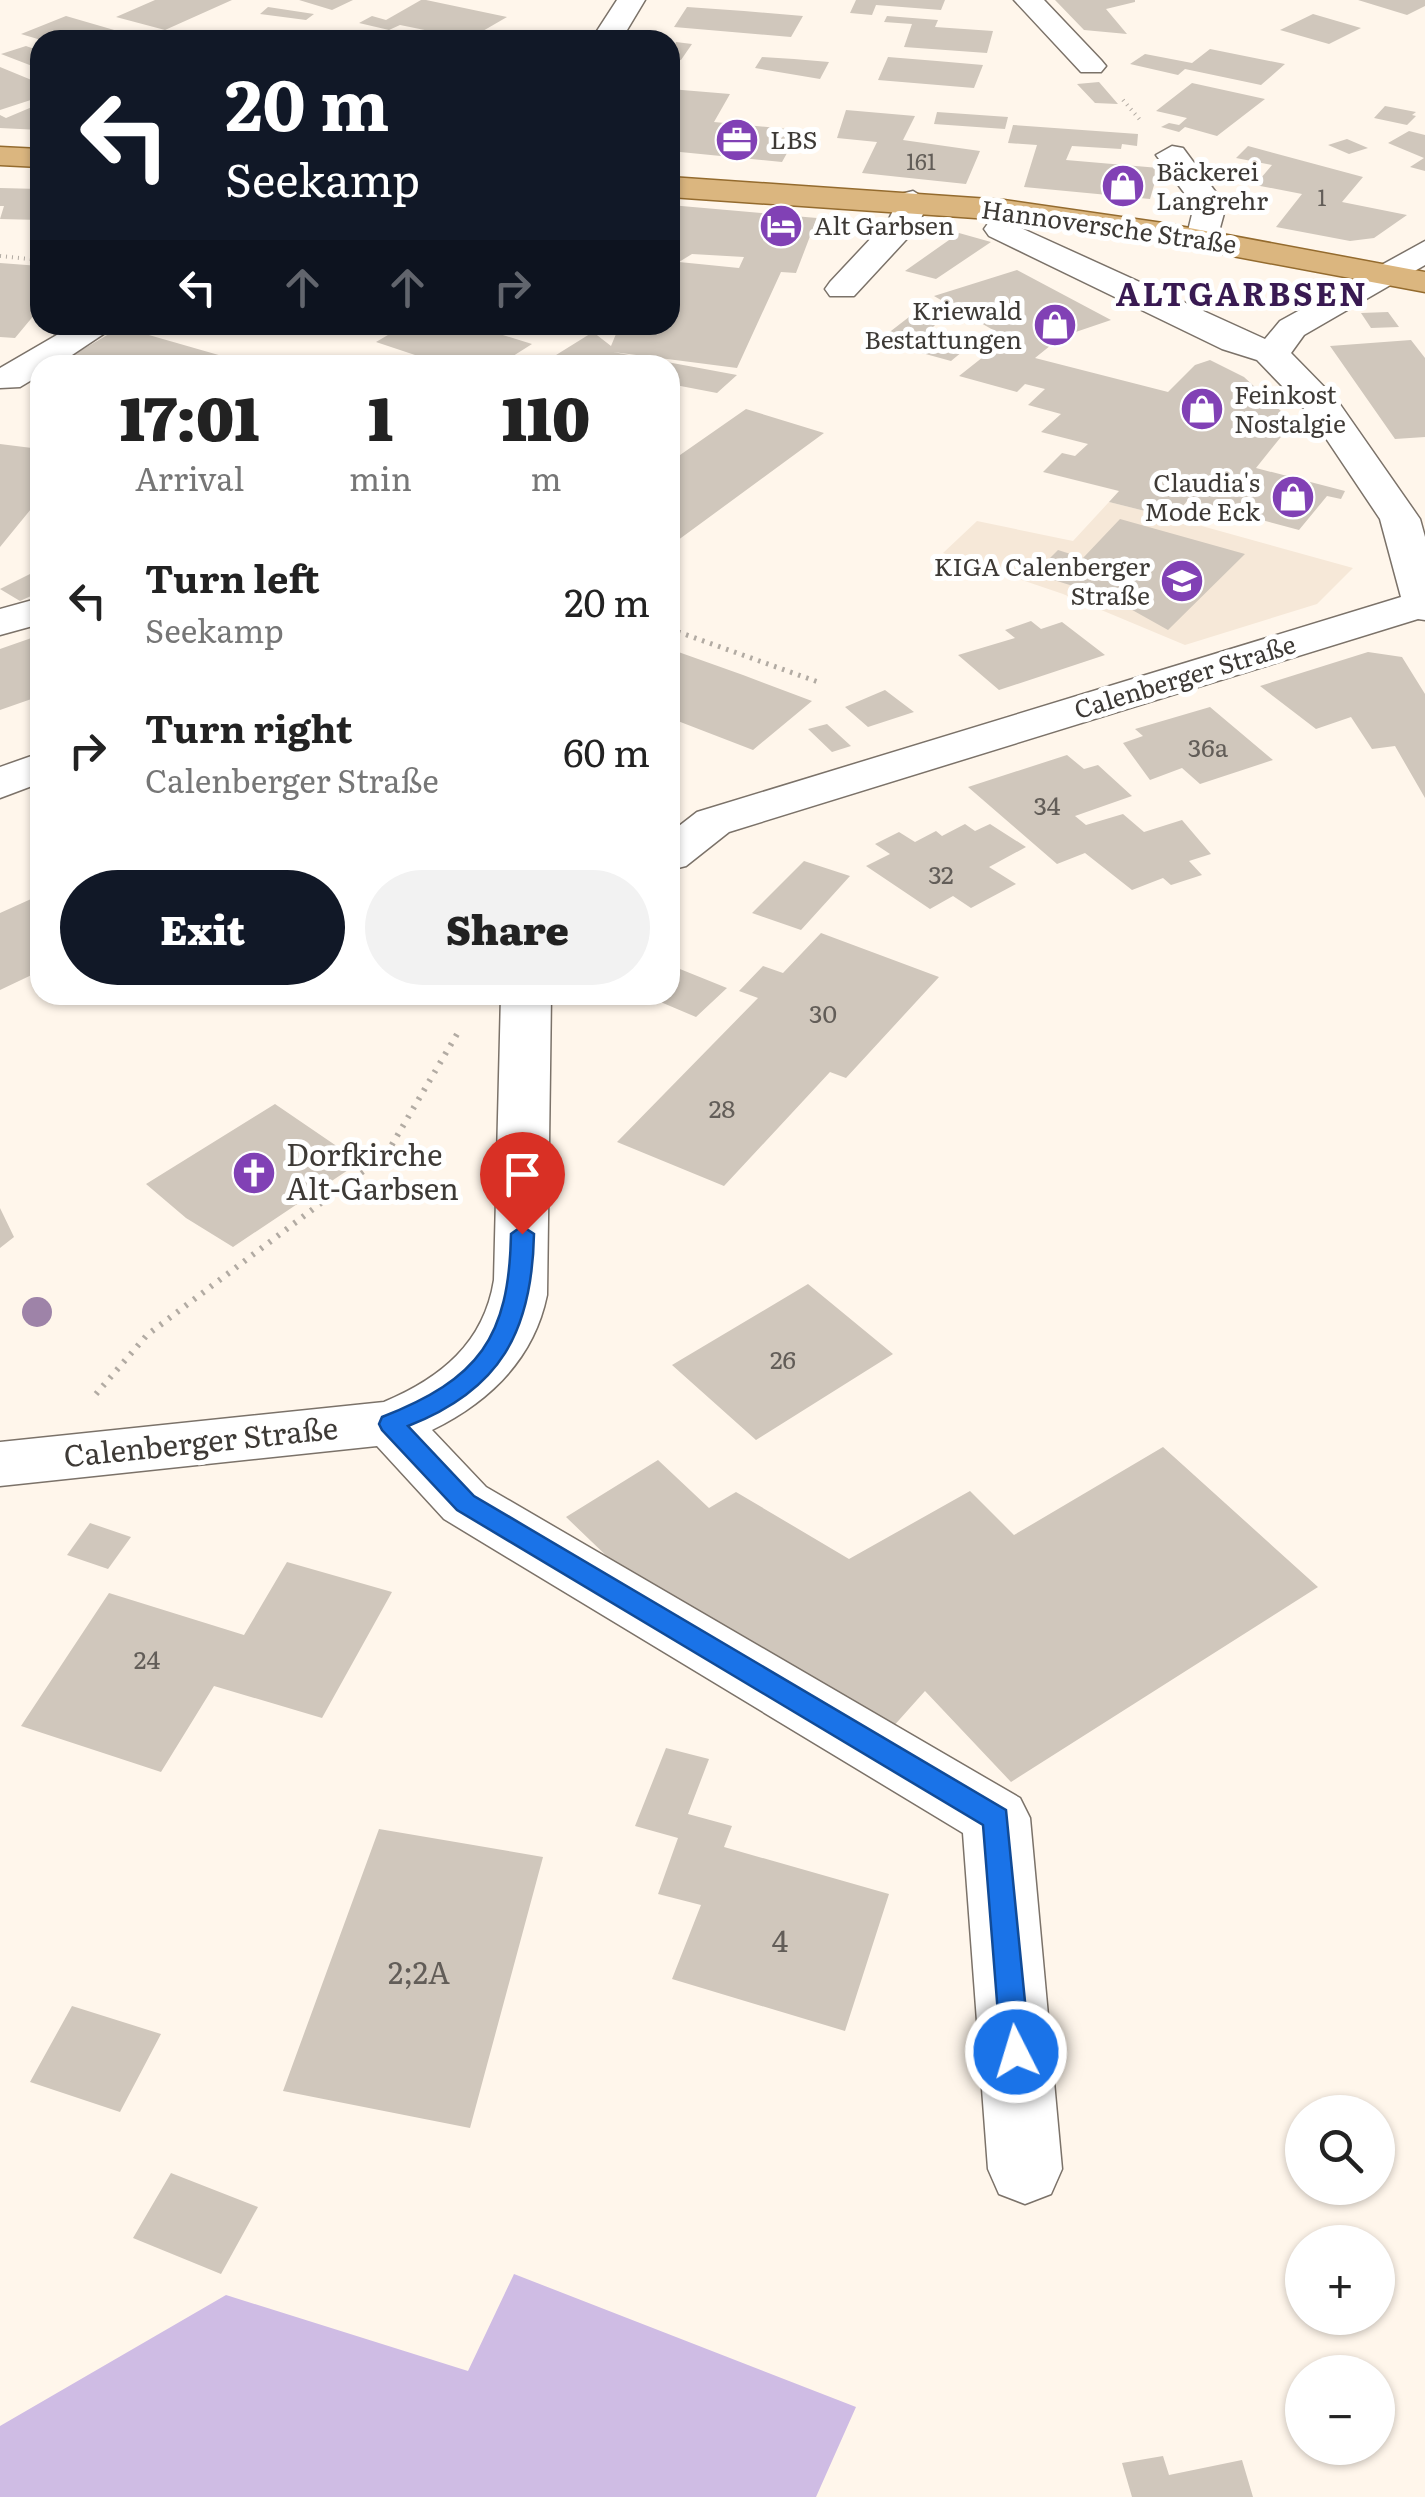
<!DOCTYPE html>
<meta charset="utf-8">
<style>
body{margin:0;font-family:Literata,serif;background:#f2f2f2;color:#222;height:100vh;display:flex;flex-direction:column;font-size:38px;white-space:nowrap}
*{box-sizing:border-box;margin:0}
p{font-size:32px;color:#767676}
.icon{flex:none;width:55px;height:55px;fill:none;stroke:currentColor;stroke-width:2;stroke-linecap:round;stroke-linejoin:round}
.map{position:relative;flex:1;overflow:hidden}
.sheet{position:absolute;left:30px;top:355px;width:650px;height:650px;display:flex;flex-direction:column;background:#fff;border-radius:30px;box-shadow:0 2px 8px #0004}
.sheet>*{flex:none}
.hud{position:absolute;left:30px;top:30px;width:650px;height:305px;border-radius:30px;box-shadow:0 2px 8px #0004;background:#111827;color:#fff;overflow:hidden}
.controls{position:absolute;left:1285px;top:2095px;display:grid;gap:20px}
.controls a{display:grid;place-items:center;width:110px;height:110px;border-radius:50%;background:#fff;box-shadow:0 2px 8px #0004;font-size:50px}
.pin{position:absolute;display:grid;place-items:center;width:85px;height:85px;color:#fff;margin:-102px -42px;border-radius:50% 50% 50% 0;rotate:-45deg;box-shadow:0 0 10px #0007}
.pin .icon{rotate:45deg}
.me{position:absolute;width:110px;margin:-55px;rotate:355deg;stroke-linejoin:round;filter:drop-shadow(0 0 8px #0008)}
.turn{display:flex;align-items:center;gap:35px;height:210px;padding:0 30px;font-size:45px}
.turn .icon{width:130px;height:130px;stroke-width:2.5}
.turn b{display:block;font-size:70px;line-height:85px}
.lanes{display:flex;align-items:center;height:95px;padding:0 30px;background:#0003;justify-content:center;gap:50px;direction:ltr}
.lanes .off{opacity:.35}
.eta{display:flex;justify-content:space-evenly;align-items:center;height:170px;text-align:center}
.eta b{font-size:60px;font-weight:800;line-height:70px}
.cta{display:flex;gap:20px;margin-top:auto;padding:20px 30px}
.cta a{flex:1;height:115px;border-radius:60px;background:#111827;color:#fff;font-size:40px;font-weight:800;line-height:115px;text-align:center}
.cta a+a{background:#f2f2f2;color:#222}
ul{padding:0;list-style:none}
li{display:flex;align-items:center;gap:30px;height:150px;padding:0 30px}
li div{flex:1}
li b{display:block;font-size:38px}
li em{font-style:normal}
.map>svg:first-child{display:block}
</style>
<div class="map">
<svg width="1425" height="2497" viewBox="0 0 1425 2497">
<rect width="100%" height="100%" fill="#fff6eb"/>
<path fill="#f6e8d8" d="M1109 502 1173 518 1353 568 1317 604 1185 645 1063 594 943 553 977 521 1073 541Z"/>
<path fill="#cfbce4" d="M514 2274 856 2407 816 2497H0V2426L226 2295 468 2371Z"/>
<path fill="#d0c7bc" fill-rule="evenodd" d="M155 0H232L165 30 116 17Z
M299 0H353L332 10Z
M421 0H426L507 17 469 39 400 25 389 30 359 23 372 16 386 20Z
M856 0H945L941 10 876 5 872 15 850 13Z
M1055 0H1135V2L1106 9 1127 34 1084 30Z
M1358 0H1425V6L1407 15Z
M268 7 314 14 306 20 260 14Z
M687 7 744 11 803 16 791 37 674 27Z
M1313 14 1361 28 1329 44 1280 30Z
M66 16 121 32 102 40H41L21 34Z
M887 16 938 20 935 27 993 31 987 53 904 47 912 24 884 22Z
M676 42 692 44 681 60 670 59Z
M26 46 40 51V69L1 54Z
M1210 49 1285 64 1261 85 1185 69 1178 75 1130 64 1145 54 1192 63Z
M762 57 794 59 829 62 820 79 755 68Z
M888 57 937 61 983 65 974 88 878 80Z
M0 67 34 81 40 79V97L0 110Z
M1099 82 1118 104 1095 103 1077 84Z
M1192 83 1265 99 1217 136 1185 127 1179 132 1161 127 1169 123 1179 125 1187 118 1156 111Z
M670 89 730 94 714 122 800 130 782 162 670 151Z
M1385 106 1416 112 1412 115 1416 116 1407 125 1374 118Z
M32 107 40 108V130L0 128V115L6 118Z
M846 110 915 116 903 140 980 151 966 184 862 173 877 142 837 138Z
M937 112 1008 117 1005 129 934 124Z
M1013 125 1138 134 1137 146 1122 144 1121 149 1072 146 1066 160 1159 168 1150 199 1024 187 1037 145 1008 143Z
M1409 131 1425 135V171L1410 167 1424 158 1388 143Z
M1347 139 1368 148 1349 154 1328 145Z
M1248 146 1363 177 1342 202 1407 215 1374 238 1350 241 1276 227 1302 194 1255 185 1272 165 1236 158Z
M0 188 40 189V220L0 219 4 206H0Z
M670 205 817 218 796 273 781 272 737 368 613 352 737 375 717 393 670 384V365H540L593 332 611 346 616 334 593 332 581 325H670ZM692 254 744 257 739 268 679 262Z
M959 233 991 242 936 279 905 271Z
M0 263 40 266V308L15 338 0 337Z
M1017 270 1111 320 1061 337 1035 358 1168 392 1195 365 1210 360 1244 377 1293 422 1256 468 1345 491 1341 499 1327 496 1299 530 1188 500 1173 518 1109 502 1119 491 1043 472 1062 453 1075 456 1088 444 1041 432 1061 414 1028 405 1045 389 1025 384 1017 392 959 376 1007 338 934 296Z
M1388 312 1399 327 1371 328 1361 313Z
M909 317 936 324 930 330 974 342 951 361 878 341Z
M405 325H471L532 344 499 365H445L376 342Z
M121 327 250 364V365L61 362Z
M1411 340 1425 358V437L1395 439 1330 346Z
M746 409 824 433 670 546V462Z
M0 444 40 449V498L0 547Z
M1120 519 1245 554 1168 630 1109 597 1034 574 1058 550 1083 558Z
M40 569V592L20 601 0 589Z
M1031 621 1041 629 1062 622 1105 655 999 690 958 655 1015 638 1005 630Z
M40 635V696L0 710V649Z
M670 649 743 675 812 701 753 750 670 718Z
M1368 652 1402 657 1425 694V798L1395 746 1372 749 1351 717 1316 729 1260 686Z
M885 690 914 712 868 727 845 707Z
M1210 707 1273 760 1200 784 1182 768 1150 780 1123 743 1143 736 1135 729Z
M827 724 851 746 832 752 808 729Z
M1067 755 1084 769 1098 765 1132 796 1075 816 1086 825 1123 814 1144 832 1182 820 1211 854 1189 861 1202 875 1171 885 1163 878 1132 890 1085 853 1057 864 968 787Z
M965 824 975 831 990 824 1026 847 989 867 1016 884 971 908 953 896 930 909 866 866 890 854 875 844 899 832 915 842 936 831 942 836Z
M804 861 850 876 801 930 752 913Z
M40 895V971L0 990V913Z
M821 933 939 977 846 1078 830 1072 724 1186 617 1142 758 998 739 991 763 966 783 973Z
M670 965 727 988 696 1017 644 995H670Z
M275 1104 360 1162 233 1247 186 1218 146 1184Z
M0 1208 14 1237 0 1248Z
M808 1284 893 1354 756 1440 672 1365Z
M1163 1447 1318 1587 1011 1782 925 1691 891 1729 617 1566 566 1517 658 1460 709 1508 736 1492 849 1559 970 1491 1014 1535Z
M90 1523 131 1537 108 1569 67 1555Z
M287 1562 392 1592 322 1718 214 1686 161 1772 21 1726 109 1593 244 1635Z
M666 1748 709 1759 688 1814 732 1826 724 1847 889 1894 845 2031 672 1979 701 1905 658 1894 678 1838 635 1826Z
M379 1829 543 1857 470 2128 283 2091Z
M72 2006 161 2034 120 2112 30 2082Z
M171 2173 258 2207 221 2274 133 2238Z
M1163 2456 1169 2475 1242 2460 1253 2497H1132L1122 2463Z"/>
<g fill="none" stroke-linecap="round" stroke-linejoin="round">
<g stroke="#7b7269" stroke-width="3">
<path id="minor" d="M617 0H645L621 40H591Z
M1014 0H1044L1101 60 1106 66 1101 72H1081Z
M1172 146 1183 148 1226 206 1215 246H1191L1186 239 1194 206 1156 155Z
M913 191 929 201 916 229 854 296H830L825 289 830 282 889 219 901 194Z
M1001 219 1265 339 1280 321 1425 241V265L1304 335 1291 353 1337 400 1420 519 1425 537V620L1418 619 729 832 686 866 670 870V833L697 812 1401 597 1380 519 1311 416 1257 360 1222 349 989 236 984 229 989 222Z
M74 325H117L57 365H40V375L20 387 0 388V368Z
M40 598V624L0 635V609Z
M40 753V783L0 798V767Z
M501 995H551L547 1295C534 1359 489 1402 432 1430L486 1487 1020 1798 1030 1818 1062 2169 1051 2194 1025 2204 999 2194 988 2169 963 1833 444 1519 377 1446 0 1486V1442L384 1402C441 1378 484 1343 494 1280Z"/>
</g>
<g stroke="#946b2e" stroke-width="3">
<path id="major" d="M0 147 40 149V167L0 165Z
M670 177 1004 200 1163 223 1425 272V292L1163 243 1004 220 670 197Z"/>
</g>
<path stroke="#b2aba3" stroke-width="4" stroke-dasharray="1 5" stroke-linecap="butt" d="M1123 100 1141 121
M0 256 40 260"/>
<path stroke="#b2aba3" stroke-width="5" stroke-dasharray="2.5 6" stroke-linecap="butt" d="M670 629 821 683"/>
<path stroke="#b2aba3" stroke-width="6" stroke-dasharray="2.5 8" stroke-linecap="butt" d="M96 1394 147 1335 387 1153 460 1029"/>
<use href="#minor" fill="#fff" fill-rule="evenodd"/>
<use href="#major" fill="#dbb67f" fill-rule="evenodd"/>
</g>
<circle fill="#9e83a8" cx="37" cy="1312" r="15"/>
<path fill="#1a73e8" stroke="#114b97" stroke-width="2.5" d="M522 1226 534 1234C532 1331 501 1390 408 1426L474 1496 1006 1810 1030 2052 1026 2062 1016 2066 1005 2062 1001 2052 983 1825 457 1510 382 1430 379 1424 382 1417C479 1379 509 1338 511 1234Z"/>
<defs>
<g id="office-disc" transform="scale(2.25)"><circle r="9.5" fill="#8141b5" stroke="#fff"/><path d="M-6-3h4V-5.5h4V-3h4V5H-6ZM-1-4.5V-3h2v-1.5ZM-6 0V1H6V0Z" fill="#fff"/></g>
<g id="shop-disc" transform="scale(2.25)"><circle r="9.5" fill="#8141b5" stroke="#fff"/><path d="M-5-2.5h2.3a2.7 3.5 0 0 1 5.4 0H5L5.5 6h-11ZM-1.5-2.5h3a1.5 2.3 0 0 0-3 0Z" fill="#fff"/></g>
<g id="hotel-disc" transform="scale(2.25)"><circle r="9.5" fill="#8141b5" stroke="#fff"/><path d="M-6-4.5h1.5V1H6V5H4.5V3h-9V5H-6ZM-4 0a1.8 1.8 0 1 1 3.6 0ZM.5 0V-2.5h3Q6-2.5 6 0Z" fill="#fff"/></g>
<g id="school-disc" transform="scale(2.25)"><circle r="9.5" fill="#8141b5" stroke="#fff"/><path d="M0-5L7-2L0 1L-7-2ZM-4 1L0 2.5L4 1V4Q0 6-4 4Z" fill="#fff"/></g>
<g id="church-disc" transform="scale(2.25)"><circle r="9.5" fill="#8141b5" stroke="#fff"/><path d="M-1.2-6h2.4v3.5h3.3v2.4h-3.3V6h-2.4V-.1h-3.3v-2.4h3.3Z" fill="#fff"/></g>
</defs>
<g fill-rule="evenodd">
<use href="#office-disc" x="737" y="140"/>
<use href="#shop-disc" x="1123" y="186"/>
<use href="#hotel-disc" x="781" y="226"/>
<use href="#shop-disc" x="1055" y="325"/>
<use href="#shop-disc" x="1202" y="409"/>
<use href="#shop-disc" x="1293" y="497"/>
<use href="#school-disc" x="1182" y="581"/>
<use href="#church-disc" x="254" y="1173"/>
</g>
<g text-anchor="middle" stroke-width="10" stroke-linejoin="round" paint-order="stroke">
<g font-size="22" fill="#625d58">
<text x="921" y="170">161</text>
<text x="1322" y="206">1</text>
</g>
<g font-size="25" fill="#3e3a36" stroke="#fff" text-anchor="start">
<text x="770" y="149">LBS</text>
<text x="1156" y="181">Bäckerei<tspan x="1156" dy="29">Langrehr</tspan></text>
<text x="814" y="235">Alt Garbsen</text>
<text x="1022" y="320" text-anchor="end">Kriewald<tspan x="1022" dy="29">Bestattungen</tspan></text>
<text x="1234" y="404">Feinkost<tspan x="1234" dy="29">Nostalgie</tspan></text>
<text x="1260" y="492" text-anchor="end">Claudia's<tspan x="1260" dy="29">Mode Eck</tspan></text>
<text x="1150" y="576" text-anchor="end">KIGA Calenberger<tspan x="1150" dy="29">Straße</tspan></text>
</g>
<g font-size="25" fill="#3e3a36" stroke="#fff">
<text transform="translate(1109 227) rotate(8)" y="9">Hannoversche Straße</text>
<text transform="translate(1185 677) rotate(-17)" y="9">Calenberger Straße</text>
</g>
<g font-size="25" fill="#625d58">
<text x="1208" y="757">36a</text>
<text x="1047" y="815">34</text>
<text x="941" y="884">32</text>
<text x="823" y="1023">30</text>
<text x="722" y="1118">28</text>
<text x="783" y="1369">26</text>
<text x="147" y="1669">24</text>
</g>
<g font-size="30" fill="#3e3a36" stroke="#fff" text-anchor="start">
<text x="286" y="1166">Dorfkirche<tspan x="286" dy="34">Alt-Garbsen</tspan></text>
</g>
<g font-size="30" fill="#3e3a36" stroke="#fff">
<text transform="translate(201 1443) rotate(-6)" y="10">Calenberger Straße</text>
</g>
<g font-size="30" fill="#625d58">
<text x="780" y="1952">4</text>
<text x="419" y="1984">2;2A</text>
</g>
<g font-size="32" font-weight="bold" letter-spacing="2.5" fill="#391a52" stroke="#fff">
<text x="1242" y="306">ALTGARBSEN</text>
</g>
</g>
</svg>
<div class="controls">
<a><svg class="icon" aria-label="search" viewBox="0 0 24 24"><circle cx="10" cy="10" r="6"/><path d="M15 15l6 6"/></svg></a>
<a>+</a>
<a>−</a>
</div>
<div class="pin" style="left:522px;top:1234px;background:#d93025"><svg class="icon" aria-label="arrive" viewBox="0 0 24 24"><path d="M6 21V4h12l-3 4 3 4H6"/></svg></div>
<svg class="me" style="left:1016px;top:2052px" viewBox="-20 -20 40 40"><circle r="17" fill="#1a73e8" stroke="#fff" stroke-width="3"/><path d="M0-11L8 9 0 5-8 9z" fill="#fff"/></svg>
<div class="hud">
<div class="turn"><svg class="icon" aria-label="left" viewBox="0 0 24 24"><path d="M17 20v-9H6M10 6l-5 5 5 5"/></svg><div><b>20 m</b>Seekamp</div></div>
<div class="lanes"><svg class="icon" aria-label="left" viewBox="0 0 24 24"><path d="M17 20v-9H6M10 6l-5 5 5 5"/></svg><svg class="icon off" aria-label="ahead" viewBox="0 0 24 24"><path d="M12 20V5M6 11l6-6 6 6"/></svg><svg class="icon off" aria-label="ahead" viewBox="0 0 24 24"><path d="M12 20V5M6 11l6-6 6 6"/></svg><svg class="icon off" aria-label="right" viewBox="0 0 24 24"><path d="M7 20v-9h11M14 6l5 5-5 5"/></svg></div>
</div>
<section class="sheet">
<div class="eta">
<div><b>17:01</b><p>Arrival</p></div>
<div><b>1</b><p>min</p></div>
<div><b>110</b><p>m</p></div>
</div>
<ul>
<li><svg class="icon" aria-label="left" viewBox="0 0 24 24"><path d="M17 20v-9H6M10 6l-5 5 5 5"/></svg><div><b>Turn left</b><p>Seekamp</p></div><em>20 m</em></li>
<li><svg class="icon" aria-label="right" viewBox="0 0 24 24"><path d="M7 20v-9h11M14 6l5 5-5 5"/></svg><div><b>Turn right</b><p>Calenberger Straße</p></div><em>60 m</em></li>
</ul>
<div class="cta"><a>Exit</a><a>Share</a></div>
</section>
</div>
